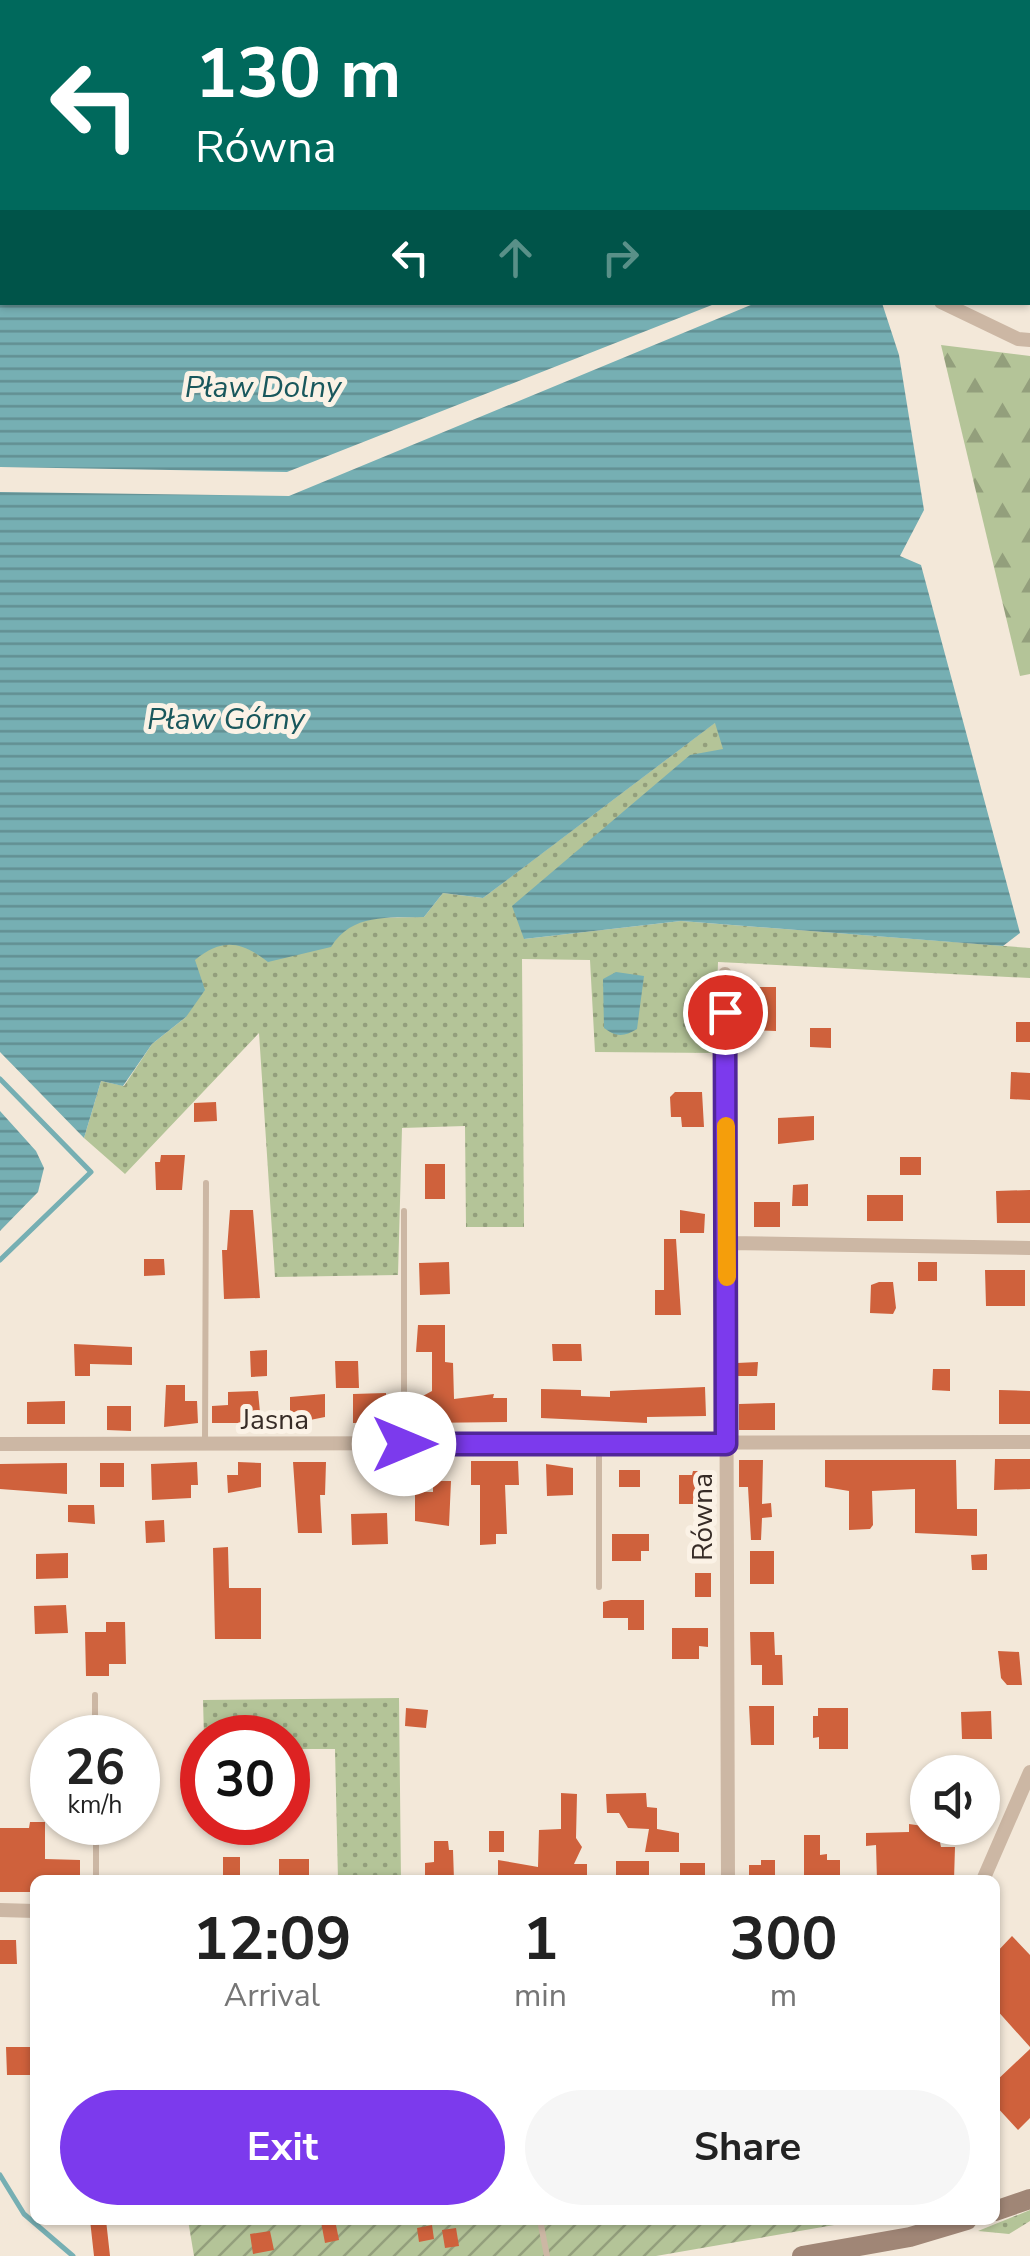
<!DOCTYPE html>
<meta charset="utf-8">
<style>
body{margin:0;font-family:"Nunito Sans",sans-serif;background:#f6f6f6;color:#222;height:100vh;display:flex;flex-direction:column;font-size:38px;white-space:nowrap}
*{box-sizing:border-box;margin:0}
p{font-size:32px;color:#767676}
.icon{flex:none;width:55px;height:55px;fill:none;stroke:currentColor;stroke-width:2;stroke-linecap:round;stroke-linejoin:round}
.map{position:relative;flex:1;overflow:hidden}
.side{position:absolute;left:30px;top:1875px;width:970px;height:350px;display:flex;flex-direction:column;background:#fff;border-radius:15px;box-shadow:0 2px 8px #0004}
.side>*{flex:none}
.guide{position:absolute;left:0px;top:0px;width:1030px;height:305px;box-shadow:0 2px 8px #0004;background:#00695c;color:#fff;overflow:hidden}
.fabs{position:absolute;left:910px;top:1755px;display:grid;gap:20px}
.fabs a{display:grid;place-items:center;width:90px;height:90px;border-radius:50%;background:#fff;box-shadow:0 2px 8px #0004;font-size:50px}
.speed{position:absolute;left:30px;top:1715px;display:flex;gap:20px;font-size:50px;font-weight:700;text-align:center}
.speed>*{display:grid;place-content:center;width:130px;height:130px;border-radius:50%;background:#fff;box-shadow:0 2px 8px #0004;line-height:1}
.speed small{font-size:25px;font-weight:400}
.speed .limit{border:15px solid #d22;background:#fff;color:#111}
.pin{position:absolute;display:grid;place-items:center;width:85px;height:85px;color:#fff;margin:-42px;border:5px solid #fff;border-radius:50%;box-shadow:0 2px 10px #0007}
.me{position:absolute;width:110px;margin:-55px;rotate:90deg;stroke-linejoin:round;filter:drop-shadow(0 0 8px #0008)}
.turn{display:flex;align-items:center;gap:35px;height:210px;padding:0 30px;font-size:45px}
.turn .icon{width:130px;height:130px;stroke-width:2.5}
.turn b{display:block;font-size:70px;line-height:85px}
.lanes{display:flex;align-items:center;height:95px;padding:0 30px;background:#0003;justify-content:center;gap:50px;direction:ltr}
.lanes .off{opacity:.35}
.eta{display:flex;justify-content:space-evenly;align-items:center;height:170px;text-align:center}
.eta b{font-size:60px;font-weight:700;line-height:70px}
.primary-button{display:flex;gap:20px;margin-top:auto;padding:20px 30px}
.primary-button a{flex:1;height:115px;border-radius:60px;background:#7c3aed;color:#fff;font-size:40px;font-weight:700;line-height:115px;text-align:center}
.primary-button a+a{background:#f6f6f6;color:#222}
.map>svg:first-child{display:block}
</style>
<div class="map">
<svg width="1030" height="2256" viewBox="0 0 1030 2256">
<defs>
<pattern id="grass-dots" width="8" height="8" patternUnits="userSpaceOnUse" patternTransform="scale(2.5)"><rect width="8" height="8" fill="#b4c498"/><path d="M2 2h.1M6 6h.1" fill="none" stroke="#939f7c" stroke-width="1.8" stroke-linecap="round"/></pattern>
<pattern id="forest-firs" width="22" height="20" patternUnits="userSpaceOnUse" patternTransform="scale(2.5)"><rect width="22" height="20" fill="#b4c498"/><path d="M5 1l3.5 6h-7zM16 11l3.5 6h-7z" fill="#939f7c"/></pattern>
<pattern id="garden-furrows" width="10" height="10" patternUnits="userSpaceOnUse" patternTransform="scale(2.5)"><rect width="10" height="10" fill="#b4c498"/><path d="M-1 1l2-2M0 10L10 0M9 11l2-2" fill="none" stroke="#939f7c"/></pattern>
<pattern id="water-rules" width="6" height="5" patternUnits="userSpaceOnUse" patternTransform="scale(2.5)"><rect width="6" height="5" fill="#76afb3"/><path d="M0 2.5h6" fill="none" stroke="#628f92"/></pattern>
</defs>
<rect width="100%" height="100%" fill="#f3e8d9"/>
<path fill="url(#grass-dots)" d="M540 0H966L968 2H540Z
M1028 43H1030V292L1028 291Z
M716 722 724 749 524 939 681 921 1030 948V978L718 962 715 1053 595 1052 590 960 522 959 524 1227H466L465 1126 402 1128 398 1275 275 1277 259 1033 125 1174 84 1138 101 1081 124 1086 152 1044 186 1017 194 960 214 945 343 928 372 918 424 917 443 893 483 898Z
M399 1698 401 1880H338L335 1749H288V1738L204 1737 203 1700Z
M1030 2210V2221L1009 2234 978 2231Z"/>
<path fill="url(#forest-firs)" d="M941 345 1030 356V674L1020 676Z"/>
<path fill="url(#garden-furrows)" d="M188 2220H863L656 2256H194Z"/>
<path fill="url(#water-rules)" d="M0 0 405 2H2V302L717 303 287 472 0 467Z
M758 302 882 303 899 355 924 510 900 556 921 565 1020 933 1003 946 681 921 524 939 512 906 690 755 723 749 715 723 483 898 443 893 424 917C388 918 352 913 331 947L268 962C241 941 222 938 195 960L205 990 186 1017 152 1044 123 1086 101 1081 84 1138 0 1052V492L289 496Z
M616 972 644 976 637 1029C624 1037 616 1037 604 1028L603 979Z
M0 1111 36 1151 44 1168 38 1192 0 1231Z"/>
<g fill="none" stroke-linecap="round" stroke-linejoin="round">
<path stroke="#76afb3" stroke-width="5" d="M0 1079 91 1172 0 1260
M0 2175 24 2214 73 2256"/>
</g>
<path fill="#cf613c" d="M752 987H776V1031L751 1030Z
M1016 1022H1030V1042H1016Z
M810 1028H831V1048L810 1047Z
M1011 1072 1030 1073V1100L1010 1099Z
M675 1092H702L704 1127H682L681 1117H671L670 1097Z
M216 1102 217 1121 194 1122V1103Z
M814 1116V1140L778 1144V1118Z
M161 1155H185L182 1190H156L155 1162H160Z
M900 1157H921V1175H900Z
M425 1164H445V1199H425Z
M808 1184V1206H792L793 1185Z
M1030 1190V1223H997L996 1191Z
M867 1195H903V1221H867Z
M754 1202H780V1227H754Z
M230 1210H253L260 1298 224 1299 222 1250H227Z
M680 1210 705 1214 704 1233H680Z
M664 1239H676L681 1315H655V1290H664Z
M144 1259H164L165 1275 144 1276Z
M449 1262 450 1294 420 1295 419 1263Z
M918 1262H937V1281H918Z
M985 1270H1025V1306H986Z
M879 1282H893L896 1308 893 1314 870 1313 871 1285Z
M418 1325H445V1362L453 1363 454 1399 494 1394 493 1398H507V1422L421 1423V1397L432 1391V1352H416Z
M74 1344 132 1347V1365L90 1364V1376H75Z
M552 1344H581L582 1361H553Z
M267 1350V1376L251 1377 250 1351Z
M335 1361H358L359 1388H336Z
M758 1362 757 1376H737V1363Z
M933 1369H950V1391L932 1390Z
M166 1385H185V1401H197L198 1423 164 1427Z
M705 1387 706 1416 647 1417V1423L541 1418V1389L581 1390V1396L610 1397V1391Z
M999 1390 1030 1391V1424H999Z
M258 1391 261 1423H212V1406L228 1405V1392Z
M386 1393 387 1423H353V1394Z
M325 1394V1417L290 1424V1397Z
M65 1401V1424H27V1402Z
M775 1403V1430H739V1404Z
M107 1406H131V1431L107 1430Z
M995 1459H1030V1489L994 1490Z
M739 1460H763L762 1504 771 1503 772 1517 762 1518 761 1540H751L748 1487H739Z
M825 1460H956L957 1509H977V1536L915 1533V1489L872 1491 873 1525 870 1529 849 1530V1491L825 1487Z
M471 1461H518L519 1485H505L507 1534H496V1544L480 1545V1485H471Z
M197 1462 198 1485H191V1498L152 1500 151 1464Z
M238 1462 261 1463V1487L228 1493 227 1475H238Z
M293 1462H326L325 1495H320L322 1533H298Z
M67 1463V1494L0 1489V1464Z
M100 1463H124V1487H100Z
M546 1464 573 1468V1495L547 1496Z
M619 1470H640V1487H619Z
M693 1471H706V1504H679V1475H692Z
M433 1481H451L449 1526 415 1521V1492H433Z
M68 1505H94L95 1524 68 1522Z
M387 1513 388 1544 352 1545 351 1514Z
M164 1520 165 1542 146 1543 145 1521Z
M612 1534H649V1551H641V1561H612Z
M228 1547 229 1588H261V1639H215L213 1548Z
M750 1551H774V1584H750Z
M68 1553V1578L36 1579V1554Z
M987 1554V1570H972L971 1555Z
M695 1573H711V1597H695Z
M611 1600H644V1630H628V1618H603V1602Z
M66 1605 68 1633 35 1634 34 1606Z
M106 1622H125L126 1664H109V1676H86L85 1632H106Z
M672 1628H708V1647L699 1646V1659H672Z
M750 1632H774L775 1655H782L783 1685H762V1665H751Z
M998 1651 1019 1652 1022 1685H1007L1001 1678Z
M749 1706H774V1745H751Z
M406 1708 428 1710 426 1728 405 1726Z
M818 1708H848V1749H819V1737L813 1738V1716H818Z
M991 1711 992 1739H962L961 1712Z
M288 1773 303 1774V1801H288Z
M561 1793 577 1794 576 1838 582 1847 574 1864H587V1880H498V1860L538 1867 539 1830 561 1829Z
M646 1793 647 1807 657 1808V1829L679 1833V1852H645L649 1829 628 1828 619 1813H607L606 1794Z
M30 1822H45V1859L80 1860V1880H35V1892H0V1828H29Z
M909 1824 937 1828 941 1847H955L954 1880H877L876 1845 866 1846V1833L909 1832Z
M489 1831H504V1852H489Z
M804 1835H820V1855L827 1854V1860H840V1880H804Z
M434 1841H448L449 1850H453L454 1880H425V1863L434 1862Z
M223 1857H240V1880H223Z
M279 1859H309V1880H279Z
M761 1860H775V1880H749V1865H761Z
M616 1861H649V1880H616Z
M680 1863H705V1880H680Z
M1012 1936 1030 1955V2047L995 2008V1954Z
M0 1940H16L17 1964H0Z
M6 2047H35V2075H7Z
M1030 2049V2118L1018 2130 995 2105V2082Z
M90 2220H106L110 2256H94Z
M335 2220 339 2240 325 2243 321 2222Z
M432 2225 434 2239 419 2242 417 2228Z
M456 2228 459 2246 445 2248 442 2230Z
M270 2231 274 2250 253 2254 250 2234Z"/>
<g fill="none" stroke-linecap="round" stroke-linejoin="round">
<path stroke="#ccb7a4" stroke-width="6" d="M404 1211V1443
M205 1443 206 1183
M599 1446V1587
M95 1695V1738
M96 1822V1880
M34 1912 35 1981
M540 2220 547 2256"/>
<path stroke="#ccb7a4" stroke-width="14" d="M941 302 1018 339 1030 340
M725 974 728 1880
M727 1243 1030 1248
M0 1444 1030 1442
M983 1880 1030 1772
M0 1910 35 1911"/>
<path stroke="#a08676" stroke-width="20" d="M995 2211 1030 2199
M802 2256 910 2237 967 2220"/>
</g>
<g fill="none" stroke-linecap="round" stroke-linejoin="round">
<g stroke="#51269a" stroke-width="25">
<path id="route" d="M404 1444H726L725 1012"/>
</g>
<use href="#route" stroke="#7c3aed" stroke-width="18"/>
<path stroke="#f59e0b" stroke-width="18" d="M726 1126 727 1277"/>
</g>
<g text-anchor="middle" stroke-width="10" stroke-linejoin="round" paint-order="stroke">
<g font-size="28" fill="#372c27" stroke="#fbf2e6">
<text x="275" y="1429">Jasna</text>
<text transform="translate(702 1517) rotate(-90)" y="10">Równa</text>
</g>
<g font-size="30" font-style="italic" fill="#19575c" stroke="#fbf2e6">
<text x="263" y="397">Pław Dolny</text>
<text x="226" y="729">Pław Górny</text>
</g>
</g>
</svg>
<div class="fabs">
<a><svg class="icon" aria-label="sound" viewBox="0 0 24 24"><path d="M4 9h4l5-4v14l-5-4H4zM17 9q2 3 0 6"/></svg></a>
</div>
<div class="speed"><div>26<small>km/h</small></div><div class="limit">30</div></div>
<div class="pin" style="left:725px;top:1012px;background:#d93025"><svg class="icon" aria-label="arrive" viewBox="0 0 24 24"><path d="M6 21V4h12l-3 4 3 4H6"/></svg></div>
<svg class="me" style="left:404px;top:1444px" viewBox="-20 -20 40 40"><circle r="19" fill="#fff"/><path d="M0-13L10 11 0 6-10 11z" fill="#7c3aed"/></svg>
<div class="guide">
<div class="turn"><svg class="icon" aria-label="left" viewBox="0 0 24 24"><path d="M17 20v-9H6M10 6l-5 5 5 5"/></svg><div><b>130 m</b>Równa</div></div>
<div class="lanes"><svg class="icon" aria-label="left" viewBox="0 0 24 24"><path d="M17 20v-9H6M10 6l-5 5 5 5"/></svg><svg class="icon off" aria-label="ahead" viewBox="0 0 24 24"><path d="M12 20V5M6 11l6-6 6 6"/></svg><svg class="icon off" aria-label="right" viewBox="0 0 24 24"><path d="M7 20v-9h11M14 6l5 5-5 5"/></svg></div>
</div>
<section class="side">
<div class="eta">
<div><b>12:09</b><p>Arrival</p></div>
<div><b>1</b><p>min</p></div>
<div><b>300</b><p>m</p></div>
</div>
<div class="primary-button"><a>Exit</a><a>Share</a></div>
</section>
</div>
